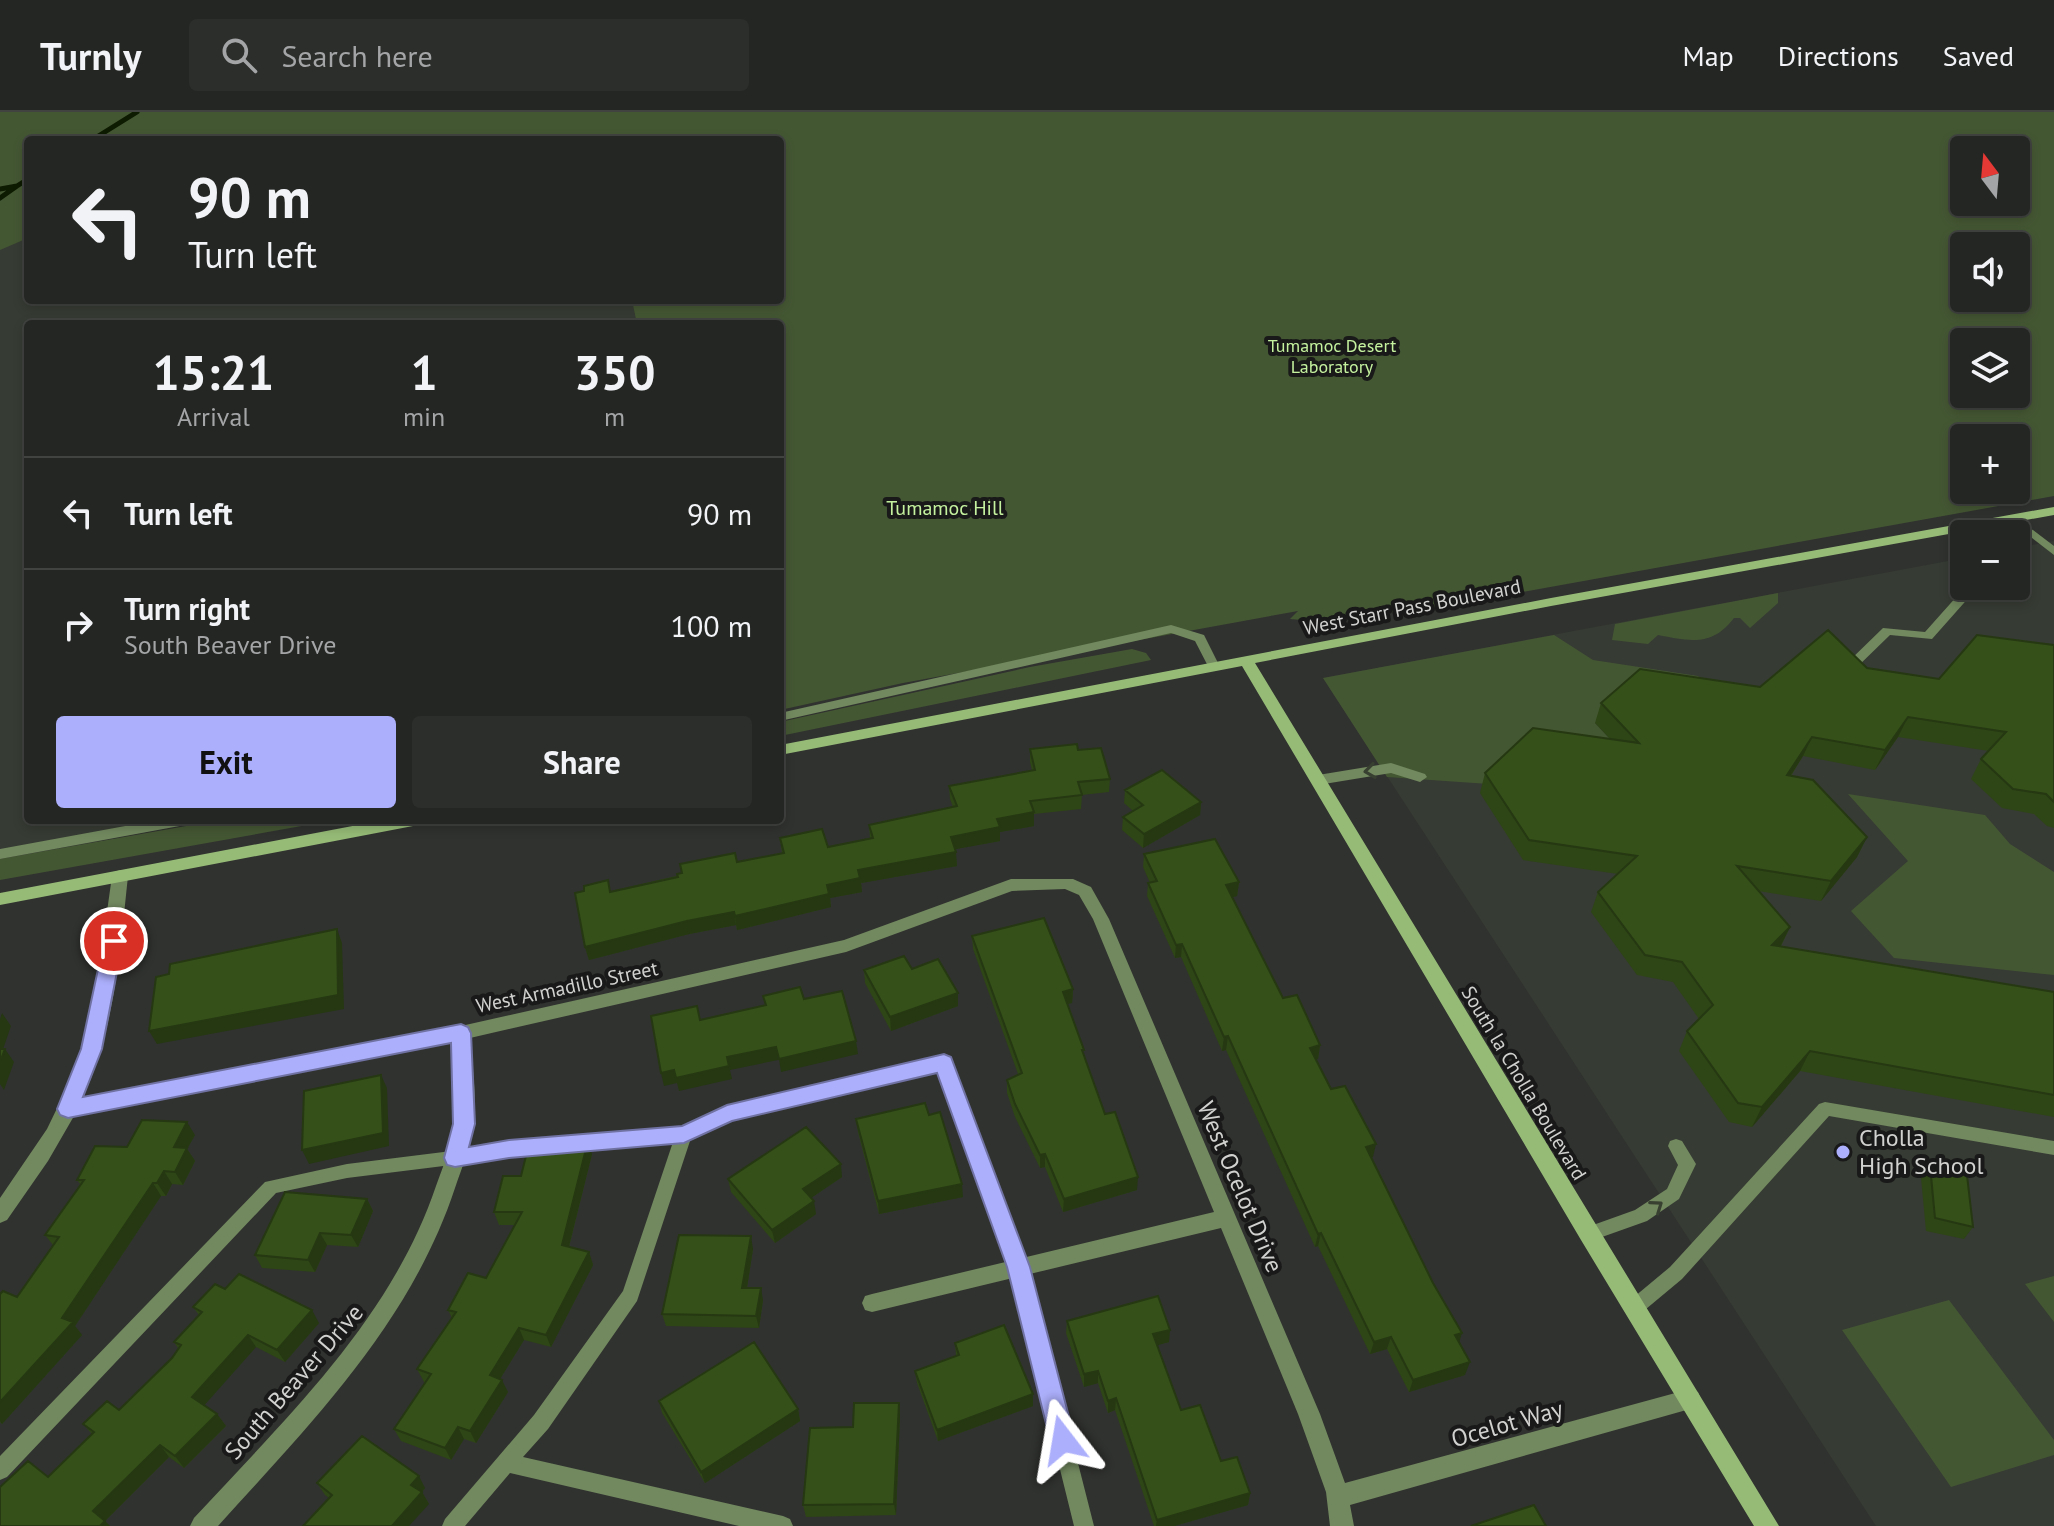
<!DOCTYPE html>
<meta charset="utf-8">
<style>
body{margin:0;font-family:"PT Sans",sans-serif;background:#2c2e2b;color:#f1f3f6;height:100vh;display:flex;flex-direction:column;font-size:30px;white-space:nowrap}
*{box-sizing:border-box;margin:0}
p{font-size:26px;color:#a3a5a6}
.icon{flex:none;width:44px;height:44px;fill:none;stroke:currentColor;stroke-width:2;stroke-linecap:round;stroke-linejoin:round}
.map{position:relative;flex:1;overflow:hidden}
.side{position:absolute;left:24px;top:208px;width:760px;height:504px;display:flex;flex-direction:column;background:#242623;border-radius:8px;box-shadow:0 4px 12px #0003,0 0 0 2px #414341}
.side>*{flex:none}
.top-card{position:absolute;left:24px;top:24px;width:760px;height:168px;border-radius:8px;box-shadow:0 4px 12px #0003,0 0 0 2px #414341;background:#242623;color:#f1f3f6;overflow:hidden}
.needle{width:52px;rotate:344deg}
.fabs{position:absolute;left:1950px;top:24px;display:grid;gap:16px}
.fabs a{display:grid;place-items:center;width:80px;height:80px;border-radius:8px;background:#242623;box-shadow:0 4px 12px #0003,0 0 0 2px #414341;font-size:40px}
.pin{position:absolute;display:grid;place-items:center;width:68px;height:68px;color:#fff;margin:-34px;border:4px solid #fff;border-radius:50%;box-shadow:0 2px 8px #0007}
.me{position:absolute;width:88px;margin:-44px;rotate:346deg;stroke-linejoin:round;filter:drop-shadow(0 0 6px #0008)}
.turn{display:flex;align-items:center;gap:28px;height:168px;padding:0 32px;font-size:36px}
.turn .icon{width:104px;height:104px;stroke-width:2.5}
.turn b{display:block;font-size:56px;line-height:68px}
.eta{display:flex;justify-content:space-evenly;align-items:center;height:136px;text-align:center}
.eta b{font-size:48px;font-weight:800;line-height:56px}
.primary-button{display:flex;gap:16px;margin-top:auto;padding:16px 32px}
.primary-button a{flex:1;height:92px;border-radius:8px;background:#acaffb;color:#111;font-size:32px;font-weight:800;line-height:92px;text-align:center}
.primary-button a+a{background:#2c2e2b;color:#f1f3f6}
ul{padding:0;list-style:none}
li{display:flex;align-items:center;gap:24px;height:112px;padding:0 32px;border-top:2px solid #414341}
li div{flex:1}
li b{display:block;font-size:30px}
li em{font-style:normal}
header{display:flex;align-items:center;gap:48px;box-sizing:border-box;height:112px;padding:0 40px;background:#242623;border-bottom:2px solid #414341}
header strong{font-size:38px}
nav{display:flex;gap:44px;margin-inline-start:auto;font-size:28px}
.search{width:560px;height:72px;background:#2c2e2b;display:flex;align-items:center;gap:20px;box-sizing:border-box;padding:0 28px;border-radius:8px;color:#a3a5a6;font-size:30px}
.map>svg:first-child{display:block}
</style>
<header>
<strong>Turnly</strong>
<div class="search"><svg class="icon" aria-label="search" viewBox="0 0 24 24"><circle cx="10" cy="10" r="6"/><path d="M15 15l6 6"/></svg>Search here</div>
<nav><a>Map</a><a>Directions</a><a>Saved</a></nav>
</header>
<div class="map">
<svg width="2054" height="1414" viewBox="0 0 2054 1414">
<rect width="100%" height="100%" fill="#30322f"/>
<path fill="#363b33" d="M28 98V188H684L692 212H28V708H206L0 749V101Z
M2054 429V1414H1876L1323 566 1964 446V474H2016V436Z"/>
<path fill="#445733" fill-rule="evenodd" d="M0 0H2054V384L1428 497 1354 503 1343 505 1336 511 1290 507 1298 499 903 571 780 598V212H637L632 188H780V28H28V126L0 138ZM1964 38H2016V90H1964ZM1964 134H2016V186H1964ZM1964 230H2016V282H1964ZM1964 326H2016V378H1964Z
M1778 481V491L1750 516 1740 506H1734C1712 535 1690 529 1658 523L1648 532 1612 528 1615 512Z
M1554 523 1593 548 1698 564 1724 590 1595 611 1610 627 1489 672 1387 665 1323 566Z
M1132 537 1146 541 1151 548 780 624V610L1030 555Z
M1848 682 1985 703 2010 732 2054 760V863L1894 846 1851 799 1908 749Z
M220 708H335L0 768V747Z
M2054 1164V1210L2025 1172Z
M1949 1188 2054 1328V1343L1951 1375 1842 1218Z"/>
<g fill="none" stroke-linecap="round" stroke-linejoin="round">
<path stroke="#0d1b01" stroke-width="5" d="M92 28 137 0
M0 77 17 74 28 67
M0 86 17 74"/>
<path fill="#72895f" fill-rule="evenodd" d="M2013 403 2054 434V443L2009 408 2007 406Z
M1966 474H1979L1932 527 1890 523 1854 558H1846L1844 555 1846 552 1883 516 1925 520Z
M1171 513 1204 523 1220 555 1218 558H1210L1195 529 1171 521 780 609V601Z
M1391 651 1425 662 1427 665 1420 670 1391 661 1318 673 1311 668 1318 663Z
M158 708H192L185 713 0 747V737Z
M944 945 950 946 952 951 1028 1155 1094 1414H1074L1010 1155 939 959 730 1008 691 1026 637 1189 548 1317 523 1345 783 1404 790 1407 793 1414H739L510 1361 465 1414H442L445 1407 534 1303 623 1179 673 1030 572 1039 566 1037 564 1032 566 1027 682 1015 727 995Z
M1825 990 2054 1029V1043L1829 1004 1682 1167 1640 1202 1634 1204 1628 1202 1625 1196 1628 1190 1670 1155 1819 992Z
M547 1027 553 1029 555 1034 553 1039 547 1041 347 1066 276 1081 7 1365 0 1368V1344L265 1070 347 1052Z
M1676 1027 1682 1029 1696 1052 1679 1087 1647 1109 1588 1130 1582 1127 1579 1122 1582 1117 1635 1098 1667 1077 1678 1053 1668 1034 1670 1029Z"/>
<path fill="#72895f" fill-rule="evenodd" d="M120 758 126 760 128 764C120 838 115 918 82 987L461 914 844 828 1011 767H1073L1091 775 1109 807 1320 1302 1345 1371 1690 1277 1698 1280 1701 1287 1698 1294 1690 1297 1350 1393 1354 1414H1330L1326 1380 1298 1302 1221 1116 872 1200 865 1198 862 1191 865 1184 872 1182 1214 1100 1093 807 1079 783 1065 777 1012 779 846 840 470 926C472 954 477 983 474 1012 471 1034 462 1055 455 1076 410 1212 311 1311 218 1414H190L194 1406C288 1304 391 1207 436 1074 443 1055 451 1035 454 1015 459 987 454 958 452 930L74 1004 48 1049 7 1108 0 1111V1086L47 1017 76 957 97 871 112 764 114 760Z"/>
<path fill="#96bb77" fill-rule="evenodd" d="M2054 395V403L1551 494 1255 551 1779 1414H1754L1581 1128 1242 554 780 643V633L1551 486Z
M384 708H421L413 714 0 793V781Z"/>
</g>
<path fill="#2e4516" d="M2054 533V716L2047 714 2034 702 2002 696 1971 667 1981 647 1989 639 1898 625 1875 658 1803 644 1791 664 1867 725 1857 745 1821 789 1758 779 1790 815 1781 834 2054 880V1005L1800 959 1752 1015 1729 1010 1679 939 1687 919 1699 907 1673 870 1637 863 1591 800 1598 780 1618 762 1523 748 1480 681 1485 661 1610 627 1595 611 1601 591 1760 575 1867 556 1939 567Z
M1030 637 1078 638 1110 667 1109 680 1082 683 1081 697 1034 702V714L1000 720V729L955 737 957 754 861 771 862 780 830 786 831 795 737 818 736 813 689 822 589 848 585 835 611 779 737 750 782 741 780 726 828 735 870 726 869 713 953 695 950 687 949 674 1032 658 1030 650Z
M1125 678 1201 690 1200 703 1143 736 1122 718 1123 705 1133 699 1124 691Z
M1144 742 1239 770 1237 784 1232 785 1283 886 1320 933 1318 947H1316L1331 977 1373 1045 1371 1046 1459 1231 1465 1263 1409 1280 1387 1237 1370 1242 1318 1134 1315 1135 1226 938 1222 939 1181 845 1175 846 1147 784 1148 771H1150L1143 755Z
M972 824 1073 877 1072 891 1067 892 1084 945 1105 1002 1137 1078 1063 1100 1045 1055 1040 1056 1015 1005 1007 981V968L1018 962 973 837Z
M912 857 958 881V894L891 919 865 871 864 858Z
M929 1003 963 1085 879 1102 858 1020 856 1007Z
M195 1023 187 1037 195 1049 183 1073 172 1072 166 1084H161L75 1214 82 1223 2 1312 0 1310V1182L17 1185 53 1133 45 1123 81 1073 77 1068 127 1035Z
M592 1042 569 1135 589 1140 593 1153 551 1235 524 1228 500 1267 508 1280 476 1331 464 1327 451 1348 401 1329 394 1317 426 1270H424L417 1257 452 1206 448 1198 486 1166 515 1113H499L494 1100 521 1064Z
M1944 1049 1973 1115 1964 1127 1926 1119 1921 1066 1930 1053 1940 1056Z
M842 1065 811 1086 816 1102 775 1131 731 1080 728 1067Z
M367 1087 373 1099 358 1135 327 1133 315 1160 262 1156 255 1143Z
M753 1137 747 1176 763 1188 759 1216 666 1214 662 1202Z
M225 1177 319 1211 285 1250 256 1235 204 1293 217 1302 226 1314 184 1356 169 1345 105 1409 110 1414H0L48 1365 92 1322 83 1312 119 1298 172 1246 178 1236 174 1230 199 1203 193 1195Z
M1067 1209 1169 1230 1157 1233 1181 1298 1221 1349 1250 1381 1248 1393 1174 1414H1154L1115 1298 1108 1301 1098 1271 1084 1275 1066 1221Z
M955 1231 1033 1294 938 1329 917 1271 915 1259 956 1244Z
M659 1289 798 1297 800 1309 705 1371 662 1301Z
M899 1291 900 1303 896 1403 806 1405 803 1393 853 1315Z
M317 1371 425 1376 422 1380 429 1392 329 1386 325 1383Z"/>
<path fill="#253812" d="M1908 605 1898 625 1875 658 1885 638Z
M1812 625 1803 644 1778 683 1787 663Z
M1201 690 1200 703 1143 736 1144 722Z
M1034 700V714L1000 720V729L951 738V725L997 707Z
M1867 725 1857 745 1821 789 1831 769Z
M956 740 957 754 861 771 862 780 830 786 831 795 737 818 735 804 858 758Z
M1239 770 1237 784 1224 787 1226 773Z
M734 800 736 813 689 822 589 848 585 835 687 809Z
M1790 815 1780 835 1772 833Z
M337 817 342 831 344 897 157 932 149 919Z
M1182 832 1181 845 1175 846 1176 833Z
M1073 877 1072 891 1062 893 1063 880Z
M958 881V894L891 919 890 905Z
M2 901 11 914 0 946V907Z
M1228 924 1226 938 1222 939 1224 925Z
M856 929 858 942 781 960 779 947Z
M1320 933 1318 947 1307 949 1310 936Z
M776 935 778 948 730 958 727 945Z
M5 937 14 950 4 978 0 972V950Z
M1810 939 1800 959 1752 1015 1762 995Z
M729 954 732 967 679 979 677 971 664 974 661 961 674 958Z
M381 963 387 976 389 1034 309 1052 302 1038Z
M187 1010 195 1023 187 1037 195 1049 183 1073 175 1060 174 1035Z
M588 1029 592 1042 566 1146 562 1133Z
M1376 1032 1373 1045 1363 1048 1366 1035Z
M1045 1042V1055L1040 1056V1043Z
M841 1052 842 1065 805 1090 803 1077Z
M164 1059 172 1072 166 1084 157 1071Z
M1138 1065 1137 1078 1063 1100 1064 1087Z
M153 1071 161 1084 75 1214 82 1223 2 1312 0 1309V1290L62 1206Z
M962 1072 963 1085 879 1102 878 1089Z
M367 1087 373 1099 358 1135 351 1123Z
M814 1089 816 1102 775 1131 772 1118Z
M320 1121 327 1133 315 1160 308 1148Z
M1321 1121 1318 1134 1315 1135 1318 1122Z
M751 1124 753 1137 745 1188 742 1176Z
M589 1140 593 1153 551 1235 546 1223Z
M761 1176 763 1188 759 1216 756 1204Z
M312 1198 319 1211 285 1250 277 1238Z
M519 1216 524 1228 495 1275 490 1263Z
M1170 1218 1169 1230 1151 1235 1153 1222Z
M1462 1221 1458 1234 1455 1223Z
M248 1223 256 1235 201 1297 192 1285Z
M1391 1225 1387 1237 1370 1242 1374 1230Z
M1470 1250 1465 1263 1409 1280 1413 1268Z
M1098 1259V1271L1084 1275V1262Z
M502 1268 508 1280 476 1331 470 1319Z
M1033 1282V1294L938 1329 937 1318Z
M1116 1286 1115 1298 1108 1301V1289Z
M899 1291 900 1303 896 1403 894 1392Z
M798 1297 800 1309 705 1371 701 1360Z
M217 1302 226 1314 184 1356 175 1344Z
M458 1315 464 1327 451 1348 445 1336Z
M160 1333 169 1345 103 1411 93 1399Z
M419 1364 425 1376 418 1384 411 1373Z
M422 1380 429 1392 409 1414H392Z
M1250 1381 1248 1393 1174 1414H1156L1157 1408Z
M105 1409 110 1414H100Z"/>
<path fill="#355019" stroke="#253812" stroke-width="2" d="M1828 518 1867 556 1939 567 1977 523 2054 533V690L2046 682 2013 677 1981 647 2006 620 1908 605 1885 638 1812 625 1787 663 1813 668 1867 725 1831 769 1737 754 1790 815 1772 833 2054 880V983L1810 939 1762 995 1738 991 1687 919 1713 893 1682 850 1645 843 1598 780 1637 744 1529 728 1485 661 1533 616 1639 631 1601 591 1640 557 1760 575Z
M1077 632 1078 638 1101 636 1110 667 1078 670 1082 683 1030 689 1034 700 997 707 1000 715 951 725 956 740 858 758 860 766 827 773 829 782 735 804 734 800 687 809 585 835 575 781 584 779V774L608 768 610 780 678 765 677 762 682 761 680 752 735 741 737 750 784 741 780 726 822 717 828 735 873 726 869 713 957 694 949 674 1035 658 1030 637Z
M1162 658 1201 690 1144 722 1123 705 1143 693 1125 678Z
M1215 727 1239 770 1226 773 1283 886 1297 883 1320 933 1310 936 1331 977 1345 974 1376 1032 1366 1035 1433 1171 1462 1221 1455 1223 1470 1250 1413 1268 1391 1225 1374 1230 1321 1121 1318 1122 1228 924 1224 925 1182 832 1176 833 1148 771 1157 769 1144 742Z
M1044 806 1073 877 1063 880 1084 938H1082L1105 1002 1115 1000 1138 1065 1064 1087 1045 1042 1040 1043 1015 992 1007 968 1022 961 972 824Z
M337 817 338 883 149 919 156 865 169 862 170 852Z
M904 844 912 857 938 847 958 881 890 905 864 858Z
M800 875 804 887 842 879 856 929 779 947 776 935 727 945 729 954 676 966 674 958 661 961 651 904 697 894 700 908 766 893 763 884Z
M0 937H5L0 950Z
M381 963 383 1021 302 1038 304 979Z
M925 991 929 1003 940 1000 962 1072 878 1089 856 1007Z
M142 1008 187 1010 174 1035 187 1036 175 1060 164 1059 157 1071H153L62 1206 73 1210 0 1290V1182L3 1179 17 1185 59 1125 45 1123 84 1068H77L95 1034 127 1035Z
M806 1015 841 1052 803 1077 814 1089 772 1118 728 1067Z
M588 1029 562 1133 589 1140 546 1223 519 1216 490 1263 502 1268 470 1319 458 1315 445 1336 394 1317 431 1262 417 1257 456 1200 448 1198 468 1161 486 1166 522 1100H494L503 1064H521L529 1032Z
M1944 1049 1966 1055 1973 1115 1935 1106 1930 1053 1946 1057Z
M285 1080 367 1087 351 1123 320 1121 308 1148 255 1143Z
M679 1123 751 1124 742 1176H761L756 1204 662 1202Z
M239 1162 312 1198 277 1238 248 1223 192 1285 217 1302 175 1344 160 1333 93 1399 105 1409 100 1414H0V1375L28 1349 48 1365 94 1320 83 1312 107 1289 119 1298 172 1246 181 1233 174 1230 202 1200 193 1195 215 1172 225 1177Z
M1158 1184 1170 1218 1153 1222 1181 1298 1200 1293 1221 1349 1237 1345 1250 1381 1157 1408 1116 1286 1108 1289 1098 1259 1084 1262 1067 1209Z
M1004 1213 1033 1282 937 1318 915 1259 959 1243 955 1231Z
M754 1230 798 1297 701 1360 659 1289Z
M854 1291H899L894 1392 803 1393 810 1316 853 1315Z
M362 1324 419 1364 411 1373 422 1380 392 1414H303L332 1383 317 1371Z
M1534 1393 1546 1414H1471Z"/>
<defs><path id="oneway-chevron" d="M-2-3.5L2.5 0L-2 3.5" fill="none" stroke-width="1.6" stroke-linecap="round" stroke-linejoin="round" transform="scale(2)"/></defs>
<g stroke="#384031">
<use href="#oneway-chevron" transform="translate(1370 659) rotate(172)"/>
<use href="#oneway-chevron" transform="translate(1657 1094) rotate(-35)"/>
</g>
<path fill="#acaffb" stroke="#7072a3" stroke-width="2" d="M114 822 121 824 123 829 102 937 83 985 461 912 468 915 471 921 475 1012 469 1035 509 1028 682 1014 727 993 944 942 951 945 1030 1155 1075 1328 1072 1336 1063 1340 1054 1336 1050 1328 1007 1155 937 961 732 1009 684 1031 509 1046 455 1055 447 1053 444 1046 453 1012 451 931 68 1006 60 1003 57 997 81 937 104 829 107 824Z"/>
<circle fill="#acaffb" stroke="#181918" stroke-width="3" cx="1843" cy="1040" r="8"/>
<g text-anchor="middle" stroke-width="8" stroke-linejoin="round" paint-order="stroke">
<g font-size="18" fill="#c5f29f" stroke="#181918">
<text x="1332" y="240">Tumamoc Desert<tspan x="1332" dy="21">Laboratory</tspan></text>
</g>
<g font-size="20" fill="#c5f29f" stroke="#181918">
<text x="945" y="403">Tumamoc Hill</text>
</g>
<g font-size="20" fill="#d1d2d0" stroke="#181918">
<text transform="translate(1412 495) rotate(-11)" y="7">West Starr Pass Boulevard</text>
<text transform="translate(567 875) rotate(-12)" y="7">West Armadillo Street</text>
<text transform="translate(1524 971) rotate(59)" y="7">South la Cholla Boulevard</text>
</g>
<g font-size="24" fill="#d1d2d0" stroke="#181918" text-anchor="start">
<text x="1859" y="1034">Cholla<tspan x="1859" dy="28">High School</tspan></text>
</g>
<g font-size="24" fill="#d1d2d0" stroke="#181918">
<text transform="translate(1240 1075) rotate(67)" y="8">West Ocelot Drive</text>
<text transform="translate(294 1270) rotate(-49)" y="8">South Beaver Drive</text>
<text transform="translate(1507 1312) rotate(-16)" y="8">Ocelot Way</text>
</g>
</g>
</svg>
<div class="fabs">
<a><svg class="needle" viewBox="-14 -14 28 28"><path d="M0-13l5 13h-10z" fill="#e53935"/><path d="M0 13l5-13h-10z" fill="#a3a5a6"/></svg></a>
<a><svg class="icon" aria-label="sound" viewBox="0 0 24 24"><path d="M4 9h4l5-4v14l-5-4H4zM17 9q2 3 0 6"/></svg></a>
<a><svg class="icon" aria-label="layers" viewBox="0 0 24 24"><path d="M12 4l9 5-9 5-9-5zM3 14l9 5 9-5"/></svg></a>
<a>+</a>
<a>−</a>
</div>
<div class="pin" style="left:114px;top:829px;background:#d93025"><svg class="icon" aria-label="arrive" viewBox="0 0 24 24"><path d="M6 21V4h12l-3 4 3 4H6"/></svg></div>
<svg class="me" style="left:1063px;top:1328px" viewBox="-20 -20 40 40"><path d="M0-17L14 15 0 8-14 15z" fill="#acaffb" stroke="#fff" stroke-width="4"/></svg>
<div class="top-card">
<div class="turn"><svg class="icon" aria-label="left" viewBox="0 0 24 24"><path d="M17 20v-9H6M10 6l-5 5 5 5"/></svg><div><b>90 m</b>Turn left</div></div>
</div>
<section class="side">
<div class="eta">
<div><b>15:21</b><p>Arrival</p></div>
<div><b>1</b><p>min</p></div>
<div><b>350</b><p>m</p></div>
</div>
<ul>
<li><svg class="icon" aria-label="left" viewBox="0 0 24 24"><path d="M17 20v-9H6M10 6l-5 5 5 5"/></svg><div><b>Turn left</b></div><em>90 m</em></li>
<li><svg class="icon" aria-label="right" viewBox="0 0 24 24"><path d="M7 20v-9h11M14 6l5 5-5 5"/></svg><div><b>Turn right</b><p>South Beaver Drive</p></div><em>100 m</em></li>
</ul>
<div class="primary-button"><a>Exit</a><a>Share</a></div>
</section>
</div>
